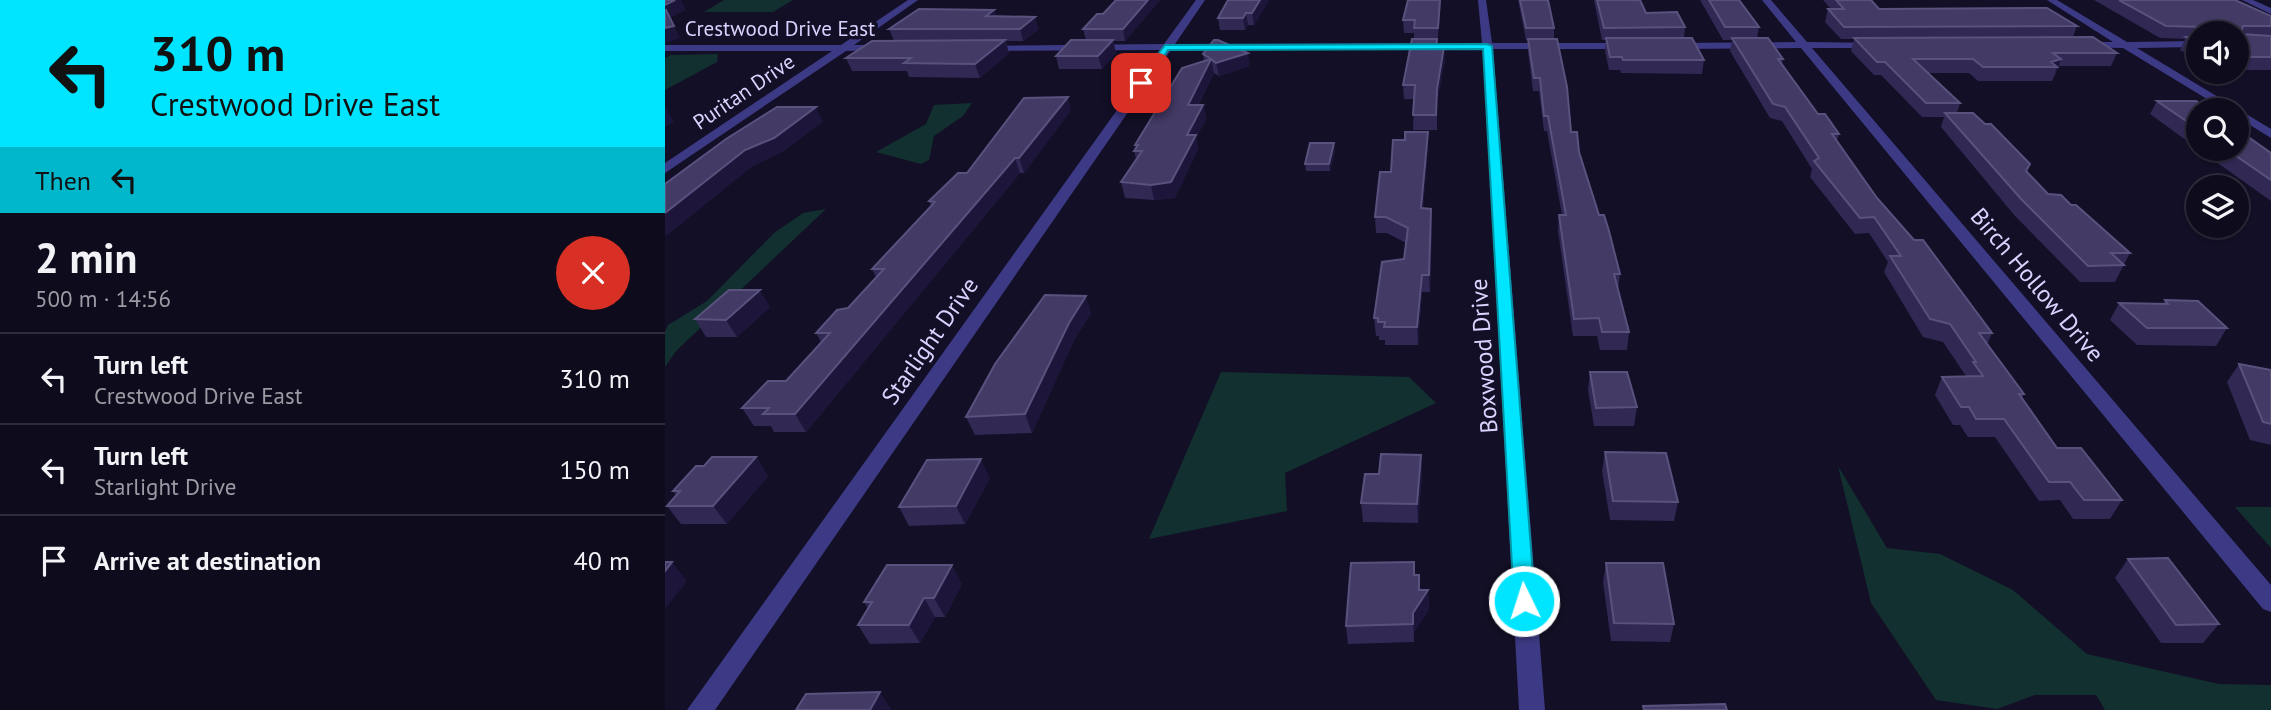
<!DOCTYPE html>
<meta charset="utf-8">
<style>
body{margin:0;font-family:"PT Sans",sans-serif;background:#171425;color:#f1f3f6;height:100vh;display:flex;flex-direction:column;font-size:26px;white-space:nowrap}
*{box-sizing:border-box;margin:0}
p{font-size:23px;color:#9b9ba3}
.icon{flex:none;width:38px;height:38px;fill:none;stroke:currentColor;stroke-width:2;stroke-linecap:round;stroke-linejoin:round}
.map{position:relative;flex:1;overflow:hidden}
.panel{display:flex;flex-direction:column;background:#0e0b1c;width:665px}
.panel>*{flex:none}
.top-card{background:#00e5ff;color:#111;overflow:hidden}
.fabs{position:absolute;left:1521px;top:21px;display:grid;gap:14px}
.fabs a{display:grid;place-items:center;width:63px;height:63px;border-radius:50%;background:#0e0b1c;box-shadow:0 2px 5px #0004,0 0 0 2px #2e2b3b;font-size:35px}
.pin{position:absolute;display:grid;place-items:center;width:60px;height:60px;color:#fff;margin:-30px;border-radius:14px;box-shadow:0 4px 10px #0006}
.me{position:absolute;width:77px;margin:-38px;rotate:356deg;stroke-linejoin:round;filter:drop-shadow(0 0 5px #0008)}
.turn{display:flex;align-items:center;gap:24px;height:147px;padding:0 35px;font-size:32px}
.turn .icon{width:91px;height:91px;stroke-width:2.5}
.turn b{display:block;font-size:49px;line-height:60px}
.then{display:flex;align-items:center;height:66px;padding:0 35px;background:#0003;gap:14px;font-size:26px}
.round{display:grid;place-items:center;flex:none;width:74px;height:74px;border-radius:37px;background:#171425}
.summary{display:flex;align-items:center;justify-content:space-between;height:119px;padding:0 35px}
h1{font-size:42px;font-weight:800;line-height:52px}
ul{padding:0;list-style:none}
li{display:flex;align-items:center;gap:21px;height:91px;padding:0 35px;border-top:2px solid #2e2b3b}
li div{flex:1}
li b{display:block;font-size:26px}
li em{font-style:normal}
main{display:flex;flex:1;min-height:0}
.map>svg:first-child{display:block}
</style>
<main>
<section class="panel">
<div class="top-card">
<div class="turn"><svg class="icon" aria-label="left" viewBox="0 0 24 24"><path d="M17 20v-9H6M10 6l-5 5 5 5"/></svg><div><b>310 m</b>Crestwood Drive East</div></div>
<div class="then">Then<svg class="icon" aria-label="left" viewBox="0 0 24 24"><path d="M17 20v-9H6M10 6l-5 5 5 5"/></svg></div>
</div>
<div class="summary"><div><h1>2 min</h1><p>500 m · 14:56</p></div><a class="round" style="background:#d93025;color:#fff"><svg class="icon" aria-label="close" viewBox="0 0 24 24"><path d="M6 6l12 12M18 6L6 18"/></svg></a></div>
<ul>
<li><svg class="icon" aria-label="left" viewBox="0 0 24 24"><path d="M17 20v-9H6M10 6l-5 5 5 5"/></svg><div><b>Turn left</b><p>Crestwood Drive East</p></div><em>310 m</em></li>
<li><svg class="icon" aria-label="left" viewBox="0 0 24 24"><path d="M17 20v-9H6M10 6l-5 5 5 5"/></svg><div><b>Turn left</b><p>Starlight Drive</p></div><em>150 m</em></li>
<li><svg class="icon" aria-label="arrive" viewBox="0 0 24 24"><path d="M6 21V4h12l-3 4 3 4H6"/></svg><div><b>Arrive at destination</b></div><em>40 m</em></li>
</ul>
</section>
<div class="map">
<svg width="1606" height="710" viewBox="0 0 1606 710">
<rect width="100%" height="100%" fill="#130f26"/>
<path fill="#12302f" d="M59 0H128L108 12H39Z
M53 54 52 62 0 90V58L6 55Z
M307 103 298 116 269 136 264 160 256 164 211 152 261 124 269 105Z
M161 209 11 351 0 367V331L3 325 42 301 109 233 138 213Z
M556 372 744 377 771 403 620 473 622 511 484 539Z
M1173 466 1222 548 1275 554 1348 590 1422 654 1554 684 1606 685V710H1440L1431 695H1370L1332 709 1271 700 1206 603Z
M1570 507H1606V548Z"/>
<g fill="none" stroke-linecap="round" stroke-linejoin="round">
<path fill="#3d3a85" fill-rule="evenodd" d="M243 0H253L189 45H217L222 48 221 50 181 51 0 173V163L167 51H0V45H176Z
M531 0H540L510 44 817 43 813 0H821L827 43H962L967 46 962 49H828L880 710H854L818 49 506 50 50 710H22L495 50 318 51 313 48 314 46 499 44Z
M1097 0H1106L1142 42 1215 43V47L1211 48H1147L1606 585V612L1598 609 1136 48 1008 49 1003 46 1008 43 1131 42Z
M1382 0H1392L1462 42 1533 41V47L1472 48 1606 129V138L1572 117V110H1560L1458 48 1413 47V43L1417 42H1448Z
M1577 0H1588L1606 8V14Z"/>
</g>
<path fill="#312854" d="M451 0H495L460 41H448L451 53 437 69H394L391 56 421 40 418 29 438 14Z
M604 0 589 25H583L580 30H555L553 18Z
M776 0 772 47 780 60 772 102V130H748L749 99H739L738 85 749 39V33H739L738 20Z
M853 0H883L889 28V39L906 132 914 152 934 215 955 274 953 289 964 332 962 350H935L932 336H908L893 231 894 215H897L882 131H879L874 91H868L863 52V40H861Z
M929 0H975L981 13 1020 27 1019 38 1039 60 1037 74 956 73 955 70H944L940 51 941 40H937Z
M1035 0H1074L1094 27 1092 38 1118 59 1117 65 1153 114 1174 134 1172 141 1212 198 1327 333 1322 345 1359 394 1357 399 1392 448 1457 500 1445 519H1408L1395 500 1374 501 1330 437H1303L1295 425H1288L1270 395 1277 377 1301 376 1278 342 1258 337 1219 272 1223 262 1204 233 1190 234 1145 177 1147 169 1117 121 1105 118 1065 51 1067 40H1058Z
M1158 0H1206L1214 9 1412 26 1408 37 1452 53 1446 66H1394L1387 81H1313L1304 73H1263L1295 103 1292 113 1362 172 1383 194 1406 205 1465 253 1450 282H1415L1350 216 1276 127 1279 117H1257L1216 75H1209L1186 51 1189 39H1176L1160 22 1163 9H1166Z
M1429 0H1570L1606 26V70H1572V33H1533V60L1515 50 1520 39 1495 38Z
M329 10 331 16 374 29 358 41H341L344 53 315 78 244 77 242 71H187L181 58 229 41 224 29Z
M538 54 585 66 554 76 549 73 533 105H538L541 119 531 138 533 149 510 198 489 200 460 198 456 182 471 159 469 151 471 148 470 145 539 61Z
M1492 101 1533 110V149L1485 114Z
M406 110 359 173H355L141 432H109L106 426H89L77 408 121 381 156 342 151 333 183 308 211 277 207 269 266 206 264 201 302 173Z
M763 146 758 208 767 225 765 292H757L753 345H720V340H714V336H711L709 318 739 259 741 243 722 233H711L710 217 726 172Z
M1533 149H1572L1606 153V201Z
M670 150 665 171H641L640 164Z
M1500 300 1562 328 1551 346 1472 345 1445 320 1454 303 1498 304Z
M105 307 72 337H41L30 319Z
M426 313 409 340 367 433 310 435 301 417Z
M1574 364 1606 370V445L1585 440 1562 382Z
M925 372 972 407 969 426H929L923 390Z
M940 452 1013 502 1009 521 945 520 937 471Z
M756 455 757 473 753 523 698 522 696 503 714 474Z
M91 457 103 476 62 524H16L2 506 11 495 8 491 39 466Z
M325 478 300 524 244 526 234 507Z
M1463 559 1554 624 1538 643H1496L1450 578Z
M941 563 1009 624 1005 642 946 641 938 582Z
M750 575H754L755 590H763L764 609 749 632V642L683 644 681 626Z
M297 584 280 617H270L255 643 205 644 193 625 203 608 199 602Z"/>
<path fill="#1d163a" d="M10 0H16L21 10 0 20V5Z
M483 0H495L460 41 458 29Z
M595 0H604L589 25 587 13Z
M775 0H776L773 41V28Z
M329 10 333 22 321 16Z
M581 13 583 25 580 30 578 18Z
M370 17 374 29 358 41 355 29Z
M9 26 15 38 0 43V28Z
M340 40 344 53 315 78 310 64Z
M448 40 451 53 437 69 433 56Z
M779 47 780 60 772 102V130V89Z
M583 53 585 66 554 76 551 63Z
M546 59 549 73 525 119 523 105Z
M1396 59 1391 73H1390L1392 67 1386 62Z
M403 97 406 110 359 173 354 158Z
M538 105 541 119 531 138 533 149 510 198 489 200 486 185 522 135Z
M151 107 158 122 116 153 88 166 0 237V213L80 150Z
M0 108H1L9 122 0 127Z
M763 132V146L757 224 756 208Z
M669 143 670 150 665 171 664 164Z
M350 158 355 173 141 432 130 414Z
M766 209 767 225 765 292 764 275Z
M757 275V292L753 345 752 327Z
M95 290 105 307 72 337 61 320Z
M421 296 426 313 409 340 367 433 360 414 404 323Z
M756 455 757 473 753 523 752 504Z
M91 457 103 476 62 524 48 506Z
M316 459 325 478 300 524 291 506Z
M7 562 22 581 0 609V571Z
M287 565 297 584 280 617 269 598Z
M763 590 764 609 749 632V642L748 613Z
M259 598 270 617 255 643 244 625Z
M215 692 227 710H205Z"/>
<path fill="#433a66" stroke="#5a527e" stroke-width="2" d="M0 0H10L0 5Z
M451 0H483L458 29H418L432 14H438Z
M563 0H595L587 13H581L578 18H553Z
M743 0H775L773 28H749L750 20H738Z
M855 0H883L889 28H861Z
M932 0H975L981 13 1012 12 1020 27 939 28Z
M1044 0H1074L1094 27H1060Z
M1171 0H1206L1214 9 1382 8 1412 26 1179 27 1163 9H1179Z
M1454 0H1570L1606 16V26H1578L1576 34 1606 36V57H1572V33H1541V27L1501 26Z
M254 9 329 10 321 16 370 17 355 29H224Z
M1 10 9 26 0 28V11Z
M1533 36V43L1521 37Z
M1428 37 1452 53H1388L1396 59 1386 62 1392 67H1318L1308 59H1248L1295 103H1261L1220 62H1212L1189 38Z
M941 38H1027L1039 60H958L957 57H945Z
M1067 38H1103L1118 59H1113L1153 114H1160L1174 134H1167L1212 198 1249 240H1258L1327 333H1314L1359 394H1354L1392 448H1416L1457 500H1419L1405 482H1384L1339 419H1311L1304 407H1296L1277 377 1318 376 1308 362H1311L1285 324 1265 319 1225 256H1236L1209 217 1195 218 1149 161 1154 158 1120 107 1108 104Z
M747 39H772L771 47H779L772 89 771 115H748L750 85H738Z
M863 39H892L902 87 906 132H912L914 152 934 215H939L944 231 955 274H949L964 332H937L934 318 909 319 894 215H901L883 116H879L875 78H869Z
M340 40 310 64 239 63 246 58H181L207 41Z
M406 40H448L433 56H391Z
M549 40H553L583 53 551 63 546 59 523 105H538L522 135H531L506 182 486 185 456 182 477 151H469L473 145H470L517 68 546 59 538 54Z
M403 97 354 158H350L130 414H98L104 408H77L103 381H121L165 333H151L172 310 183 308 219 269H207L270 202 264 201 293 173H302L359 98Z
M1492 101H1531L1544 110H1533V129Z
M112 107H151L109 138 80 150 0 213V184L61 139Z
M1280 113H1308L1320 124H1326L1365 164 1361 171 1383 194 1396 195 1406 205H1411L1465 253H1446L1459 265 1423 266 1357 200Z
M1572 129 1606 153V180L1561 149H1572Z
M740 132H763L756 208 766 209 764 275H757L752 327H719L720 322H713V318H709L717 262 739 259 743 228 721 217H710L715 172H726L728 140H740Z
M645 143H669L664 164H640Z
M64 290H95L61 320 30 319Z
M380 295 421 296 404 323 360 414 301 417 330 364Z
M1500 300 1533 301 1562 328H1482L1454 303 1503 304Z
M1574 364 1606 370V424L1598 422Z
M925 372H962L972 407 931 408Z
M940 452 1001 453 1013 502 948 501Z
M716 454 756 455 752 504 696 503 700 474H714Z
M47 457H91L48 506H2L15 491H8L31 466H39Z
M316 459 291 506 234 507 262 460Z
M1503 558 1554 624 1511 625 1463 559Z
M0 562H7L0 571Z
M749 562V575H754V590H763L748 613V624L681 626 686 563Z
M941 563H998L1009 624 949 623Z
M222 565H287L269 598H259L244 625H193L207 602H199Z
M215 692 205 710H131L141 694Z
M1060 704 1062 710H979L978 706Z"/>
<path fill="#00e5ff" stroke="#0095a6" stroke-width="2" d="M822 44 827 46 870 601 867 607 859 609 852 607 849 601 818 49 503 50 480 85 471 83 500 45Z"/>
<g text-anchor="middle" stroke-width="7" stroke-linejoin="round" paint-order="stroke">
<g font-size="21" fill="#d9d4ff" stroke="#130f26">
<text x="115" y="36">Crestwood Drive East</text>
<text transform="translate(79 92) rotate(-34)" y="7">Puritan Drive</text>
</g>
<g font-size="24" fill="#d9d4ff" stroke="#130f26">
<text transform="translate(1372 285) rotate(50)" y="8">Birch Hollow Drive</text>
<text transform="translate(265 341) rotate(-55)" y="8">Starlight Drive</text>
<text transform="translate(819 356) rotate(-94)" y="8">Boxwood Drive</text>
</g>
</g>
</svg>
<div class="fabs">
<a><svg class="icon" aria-label="sound" viewBox="0 0 24 24"><path d="M4 9h4l5-4v14l-5-4H4zM17 9q2 3 0 6"/></svg></a>
<a><svg class="icon" aria-label="search" viewBox="0 0 24 24"><circle cx="10" cy="10" r="6"/><path d="M15 15l6 6"/></svg></a>
<a><svg class="icon" aria-label="layers" viewBox="0 0 24 24"><path d="M12 4l9 5-9 5-9-5zM3 14l9 5 9-5"/></svg></a>
</div>
<div class="pin" style="left:476px;top:83px;background:#d93025"><svg class="icon" aria-label="arrive" viewBox="0 0 24 24"><path d="M6 21V4h12l-3 4 3 4H6"/></svg></div>
<svg class="me" style="left:859px;top:601px" viewBox="-20 -20 40 40"><circle r="17" fill="#00e5ff" stroke="#fff" stroke-width="3"/><path d="M0-11L8 9 0 5-8 9z" fill="#fff"/></svg>
</div>
</main>
